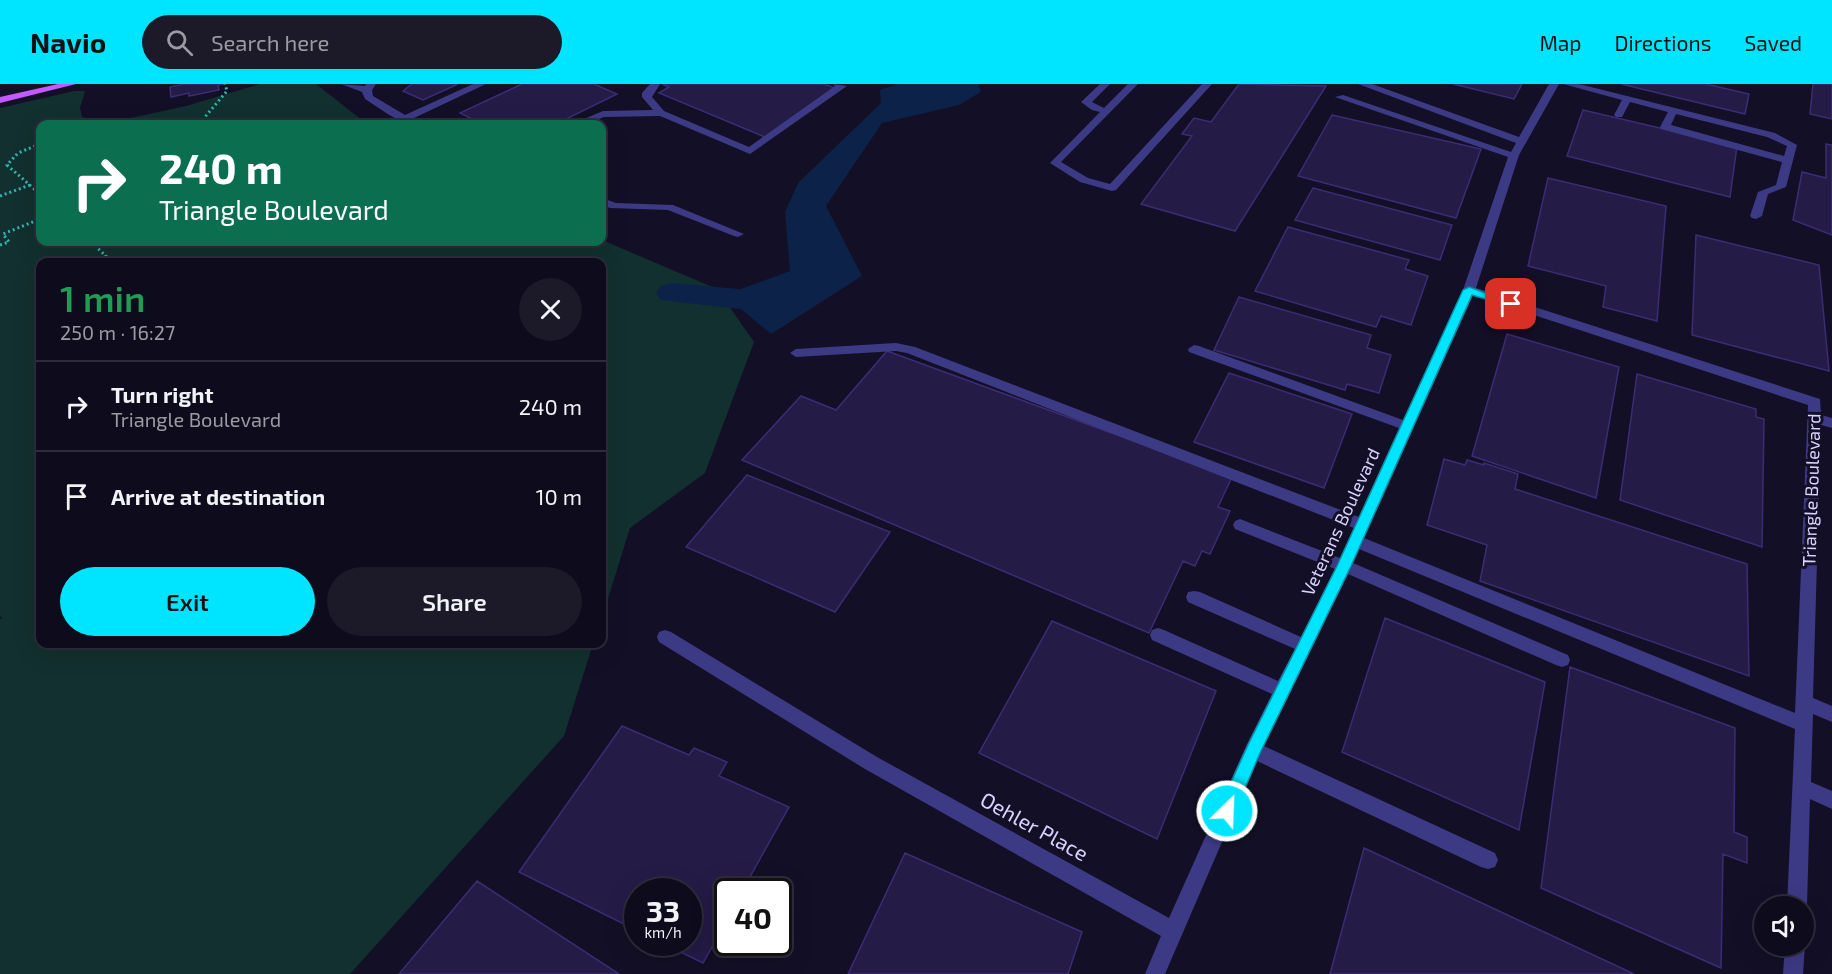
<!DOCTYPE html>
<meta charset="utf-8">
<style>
body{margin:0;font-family:"Exo 2",sans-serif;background:#1c1929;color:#f1f3f6;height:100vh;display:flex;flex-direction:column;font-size:22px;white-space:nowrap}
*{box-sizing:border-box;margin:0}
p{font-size:20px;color:#9b9ba3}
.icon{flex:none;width:33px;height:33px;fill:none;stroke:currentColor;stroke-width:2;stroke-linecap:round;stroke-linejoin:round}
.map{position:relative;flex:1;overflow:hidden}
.details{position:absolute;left:36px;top:174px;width:570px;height:390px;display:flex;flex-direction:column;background:#0e0b1c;border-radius:12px;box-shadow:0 6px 24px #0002,0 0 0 2px #2e2b3b}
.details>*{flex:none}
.banner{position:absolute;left:36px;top:36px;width:570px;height:126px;border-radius:12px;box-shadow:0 6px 24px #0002,0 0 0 2px #2e2b3b;background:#0b6e4f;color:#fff;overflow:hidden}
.fabs{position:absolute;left:1754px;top:812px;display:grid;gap:12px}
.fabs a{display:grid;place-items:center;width:60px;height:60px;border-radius:50%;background:#0e0b1c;box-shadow:0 6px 24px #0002,0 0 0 2px #2e2b3b;font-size:30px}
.speed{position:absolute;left:624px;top:794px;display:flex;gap:12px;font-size:30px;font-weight:700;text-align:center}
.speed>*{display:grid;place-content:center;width:78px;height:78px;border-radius:50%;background:#0e0b1c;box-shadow:0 6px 24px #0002,0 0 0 2px #2e2b3b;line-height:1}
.speed small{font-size:15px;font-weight:400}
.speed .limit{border:3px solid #111;border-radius:9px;background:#fff;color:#111}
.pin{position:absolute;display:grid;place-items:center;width:51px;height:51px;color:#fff;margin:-26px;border-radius:12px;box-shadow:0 3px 9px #0006}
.me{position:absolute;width:66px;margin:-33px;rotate:24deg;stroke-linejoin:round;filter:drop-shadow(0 0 4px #0008)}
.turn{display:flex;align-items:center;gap:21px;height:126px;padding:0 24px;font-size:27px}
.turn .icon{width:78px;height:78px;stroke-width:2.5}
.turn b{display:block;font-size:42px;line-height:51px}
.round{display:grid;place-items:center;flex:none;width:63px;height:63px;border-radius:32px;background:#1c1929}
.overview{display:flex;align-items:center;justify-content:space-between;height:102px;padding:0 24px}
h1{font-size:36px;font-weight:600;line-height:45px;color:#1e9e55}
.action{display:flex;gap:12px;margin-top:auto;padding:12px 24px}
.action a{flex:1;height:69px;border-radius:36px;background:#00e5ff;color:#111;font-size:24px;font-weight:600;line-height:69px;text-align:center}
.action a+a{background:#1c1929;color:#f1f3f6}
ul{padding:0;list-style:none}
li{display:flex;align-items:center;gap:18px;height:90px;padding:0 24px;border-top:2px solid #2e2b3b}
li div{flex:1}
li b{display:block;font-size:22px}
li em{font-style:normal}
header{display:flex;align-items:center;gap:36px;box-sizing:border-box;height:84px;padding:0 30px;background:#00e5ff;color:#111}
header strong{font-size:28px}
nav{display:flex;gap:33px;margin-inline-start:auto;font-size:21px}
.search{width:420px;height:54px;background:#1c1929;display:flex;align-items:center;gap:15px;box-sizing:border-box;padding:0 21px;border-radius:33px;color:#9b9ba3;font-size:22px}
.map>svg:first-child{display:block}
</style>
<header>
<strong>Navio</strong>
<div class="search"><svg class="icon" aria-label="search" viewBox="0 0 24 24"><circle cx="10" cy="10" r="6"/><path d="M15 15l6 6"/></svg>Search here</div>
<nav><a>Map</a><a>Directions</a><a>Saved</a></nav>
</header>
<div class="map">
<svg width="1832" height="890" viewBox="0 0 1832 890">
<rect width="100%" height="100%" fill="#130f26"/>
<path fill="#12302f" d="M260 0H316L367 40H40V158L602 156 717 205 754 258 705 389 630 444 602 534V178H40V560H593L564 652 350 890H0V535L2 534 0 532V24L74 7H85L80 24 82 33 108 39 186 22Z"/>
<path fill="#0c2248" d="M898 0H978L981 8 959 21 882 39 826 122 862 192 771 250 724 211 790 187 785 128 798 99 881 19 880 6Z"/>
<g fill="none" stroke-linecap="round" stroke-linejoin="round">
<path fill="#0c2248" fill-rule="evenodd" d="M672 199 771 208 781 206 793 209 797 216 793 223 776 229 661 216 656 209 661 202Z"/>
</g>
<path fill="#241b47" stroke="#3b2d73" stroke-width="1.5" d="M184 0H224L218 1 219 6 189 12V9L171 13 170 3Z
M412 0H458L423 16 403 7Z
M522 0H594L617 10 556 40H473L478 38 460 29Z
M662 0H824L835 4 765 53 659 9 669 3Z
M1239 0 1326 2 1235 147 1141 120 1192 52 1182 50 1194 34 1211 38Z
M1453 0H1522L1514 15Z
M1621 0H1706L1749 10 1745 30Z
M1813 0H1832V35L1810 30Z
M1583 26 1737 62 1730 113 1567 72Z
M1332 31 1481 65 1456 134 1298 92Z
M1826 60 1832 61V151L1793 136 1802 88 1826 94Z
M1548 94 1666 122 1657 237 1603 223 1606 202 1528 182Z
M1313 104 1452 141 1440 176 1295 136Z
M1288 143 1409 176 1405 185 1428 192 1411 241 1381 232 1376 243 1255 207Z
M1696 151 1819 181 1829 287 1692 251Z
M1239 213 1371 251 1367 264 1391 271 1379 309 1347 300 1345 306 1214 266Z
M1507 250 1619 283 1596 414 1472 372Z
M887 267 1232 393 1218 423 1230 427 1210 470 1202 467 1195 482 1183 477 1149 549 742 376 801 312 836 326Z
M1229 289 1352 330 1324 404 1194 358Z
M1637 290 1756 325V333L1764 335 1762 463 1620 416Z
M1444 375 1465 381 1467 376 1484 381V379L1518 390 1515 405 1747 480 1749 592 1480 497 1487 461 1427 441Z
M747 391 890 448 835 528 686 463Z
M1385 534 1545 598 1519 746 1342 668Z
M1052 537 1216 607 1157 755 979 669Z
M1570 583 1735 644 1734 748 1747 753V779L1723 770 1721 884 1541 804Z
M622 642 689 671 694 664 727 678 719 692 789 723 742 807H728V834L703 879 660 858H688V807H638V847L519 788Z
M1364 764 1634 890H1330Z
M905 769 1082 848 1068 890H848Z
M477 797 619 890H399Z"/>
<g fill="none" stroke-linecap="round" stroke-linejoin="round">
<path stroke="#2fb8b0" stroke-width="3" stroke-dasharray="2 3" stroke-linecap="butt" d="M92 40 102 37
M199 40 227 7 225 0
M40 60 18 69 7 81 40 110
M0 112 30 101
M91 158 106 172 100 178
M0 161 9 158 3 150 40 135"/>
<path fill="#3d3a85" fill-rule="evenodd" d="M341 0 365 2 366 0H376L372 6 373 12 405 31 473 0H486L412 35 416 40C398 40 380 24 365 15L362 8Z
M650 0H660L652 13 664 27 749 63 835 2 833 0 847 2 750 70 660 32 604 33 585 40H572L603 27 653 26 642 13V9Z
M1100 0H1110L1092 18 1104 24 1128 0H1138L1061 78 1088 94 1110 100 1202 0H1212L1116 106 1112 107 1080 98 1050 79 1100 28 1092 26 1081 18Z
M1358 0H1372L1519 53 1549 0H1559L1519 71 1476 204 1820 315 1821 331 1832 334V344L1821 341 1813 614 1832 622V638L1813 630 1811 698 1832 707V725L1810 715 1807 822 1804 829 1803 822H1787L1795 645 1359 465 1353 479 1568 571 1570 576 1568 581 1562 583 1556 581 1348 490 1264 662 1495 769 1498 776 1495 783 1488 785 1481 783 1257 677 1165 890H1145L1161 852 865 685 659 558 657 553 659 548 665 546 671 548 877 673 1169 834 1247 660 1272 610 1152 556 1150 551 1152 546 1158 544 1164 546 1278 597 1295 565 1188 518 1186 513 1188 508 1194 507 1200 508 1301 553 1335 485 1235 445 1233 441 1235 437 1240 435 1340 474 1354 444 907 269 896 267 796 273 790 269 796 265 896 259 915 263 1359 433 1399 344 1189 268 1188 265 1194 261 1199 262 1403 336 1463 206 1508 73 1335 13 1343 11 1511 68 1516 59ZM1473 211 1808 321 1795 629 1364 454Z
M1563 0H1579L1775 49 1797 61 1786 103 1768 110 1762 132 1756 135 1752 134 1750 132 1758 108 1776 101 1782 78 1661 45 1660 43 1668 28 1630 18 1622 33H1616L1614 31 1622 16ZM1676 30 1767 53 1787 62 1784 72 1671 41Z
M602 114 616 119 673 121 744 150 738 153 734 152 668 126 610 124 602 121Z
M1803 856 1805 861 1803 890H1783L1785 861H1803Z"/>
<path fill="#c25bff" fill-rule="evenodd" d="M58 0H76L0 19V13Z"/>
</g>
<path fill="#00e5ff" stroke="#0095a6" stroke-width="1.5" d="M1469 203 1516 220 1511 223 1472 211 1351 482 1260 669 1233 732 1227 735 1221 732 1218 727 1248 661 1337 482 1463 206Z"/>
<g text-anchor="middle" stroke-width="6" stroke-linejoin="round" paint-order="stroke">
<g font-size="18" fill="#d9d4ff" stroke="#130f26">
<text transform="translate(1812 406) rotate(-88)" y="6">Triangle Boulevard</text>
<text transform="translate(1341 438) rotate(-65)" y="6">Veterans Boulevard</text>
</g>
<g font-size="21" fill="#d9d4ff" stroke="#130f26">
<text transform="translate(1034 743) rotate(29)" y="7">Oehler Place</text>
</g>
</g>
</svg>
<div class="fabs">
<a><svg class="icon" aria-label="sound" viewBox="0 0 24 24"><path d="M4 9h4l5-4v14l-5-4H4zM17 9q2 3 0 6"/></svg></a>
</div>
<div class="speed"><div>33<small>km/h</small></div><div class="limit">40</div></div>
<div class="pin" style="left:1511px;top:220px;background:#d93025"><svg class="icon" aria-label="arrive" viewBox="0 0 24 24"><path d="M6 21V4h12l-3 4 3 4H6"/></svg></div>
<svg class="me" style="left:1227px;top:727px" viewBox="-20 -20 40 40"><circle r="17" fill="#00e5ff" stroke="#fff" stroke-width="3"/><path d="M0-11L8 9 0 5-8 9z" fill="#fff"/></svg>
<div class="banner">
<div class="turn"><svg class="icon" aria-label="right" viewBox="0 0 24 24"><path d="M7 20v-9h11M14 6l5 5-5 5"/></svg><div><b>240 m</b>Triangle Boulevard</div></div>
</div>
<section class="details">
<div class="overview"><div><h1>1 min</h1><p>250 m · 16:27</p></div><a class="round"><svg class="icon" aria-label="close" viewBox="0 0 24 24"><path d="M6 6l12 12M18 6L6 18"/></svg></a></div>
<ul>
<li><svg class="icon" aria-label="right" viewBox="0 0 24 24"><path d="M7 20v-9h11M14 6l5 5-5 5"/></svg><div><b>Turn right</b><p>Triangle Boulevard</p></div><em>240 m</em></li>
<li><svg class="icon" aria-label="arrive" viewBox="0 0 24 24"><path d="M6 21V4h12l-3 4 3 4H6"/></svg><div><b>Arrive at destination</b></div><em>10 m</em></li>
</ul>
<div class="action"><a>Exit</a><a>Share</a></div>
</section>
</div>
